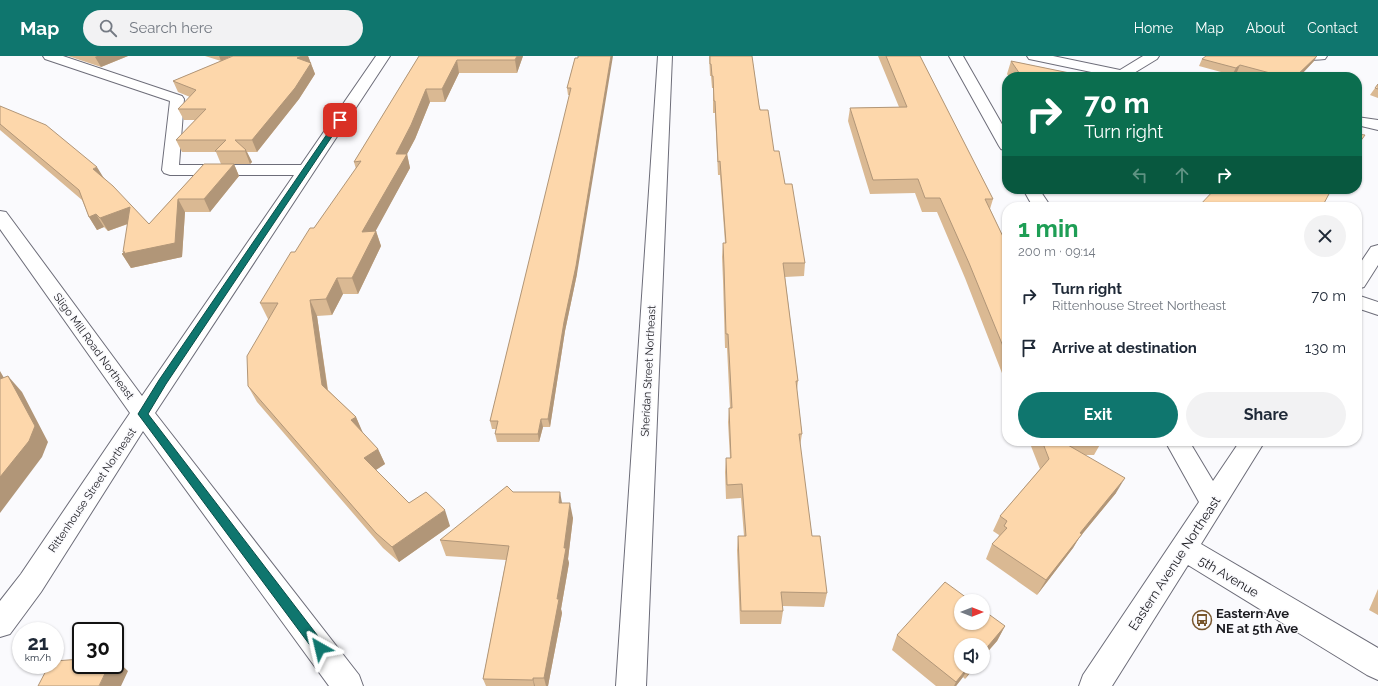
<!DOCTYPE html>
<meta charset="utf-8">
<style>
body{margin:0;font-family:Raleway,sans-serif;background:#f2f2f3;color:#1f2937;height:100vh;display:flex;flex-direction:column;font-size:15px;white-space:nowrap}
*{box-sizing:border-box;margin:0}
p{font-size:13px;color:#747a83}
.icon{flex:none;width:22px;height:22px;fill:none;stroke:currentColor;stroke-width:2;stroke-linecap:round;stroke-linejoin:round}
.map{position:relative;flex:1;overflow:hidden}
.details{position:absolute;left:1002px;top:146px;width:360px;height:244px;display:flex;flex-direction:column;background:#fff;border-radius:16px;box-shadow:0 1px 3px #0004}
.details>*{flex:none}
.hud{position:absolute;left:1002px;top:16px;width:360px;height:122px;border-radius:16px;box-shadow:0 1px 3px #0004;background:#0b6e4f;color:#fff;overflow:hidden}
.needle{width:26px;rotate:90deg}
.tools{position:absolute;left:954px;top:538px;display:grid;gap:8px}
.tools a{display:grid;place-items:center;width:36px;height:36px;border-radius:50%;background:#fff;box-shadow:0 1px 3px #0004;font-size:20px}
.speed{position:absolute;left:12px;top:566px;display:flex;gap:8px;font-size:20px;font-weight:700;text-align:center}
.speed>*{display:grid;place-content:center;width:52px;height:52px;border-radius:50%;background:#fff;box-shadow:0 1px 3px #0004;line-height:1}
.speed small{font-size:10px;font-weight:400}
.speed .limit{border:2px solid #111;border-radius:6px;background:#fff;color:#111}
.pin{position:absolute;display:grid;place-items:center;width:34px;height:34px;color:#fff;margin:-17px;border-radius:8px;box-shadow:0 2px 6px #0006}
.me{position:absolute;width:44px;margin:-22px;rotate:323deg;stroke-linejoin:round;filter:drop-shadow(0 0 3px #0008)}
.turn{display:flex;align-items:center;gap:14px;height:84px;padding:0 16px;font-size:18px}
.turn .icon{width:52px;height:52px;stroke-width:2.5}
.turn b{display:block;font-size:28px;line-height:34px}
.lanes{display:flex;align-items:center;height:38px;padding:0 16px;background:#0003;justify-content:center;gap:20px;direction:ltr}
.lanes .off{opacity:.35}
.round{display:grid;place-items:center;flex:none;width:42px;height:42px;border-radius:21px;background:#f2f2f3}
.overview{display:flex;align-items:center;justify-content:space-between;height:68px;padding:0 16px}
h1{font-size:24px;font-weight:700;line-height:30px;color:#1e9e55}
.primary-button{display:flex;gap:8px;margin-top:auto;padding:8px 16px}
.primary-button a{flex:1;height:46px;border-radius:24px;background:#0f766e;color:#fff;font-size:16px;font-weight:700;line-height:46px;text-align:center}
.primary-button a+a{background:#f2f2f3;color:#1f2937}
ul{padding:0;list-style:none}
li{display:flex;align-items:center;gap:12px;height:52px;padding:0 16px}
li div{flex:1}
li b{display:block;font-size:15px}
li em{font-style:normal}
header{display:flex;align-items:center;gap:24px;box-sizing:border-box;height:56px;padding:0 20px;background:#0f766e;color:#fff}
header strong{font-size:19px}
nav{display:flex;gap:22px;margin-inline-start:auto;font-size:14px}
.search{width:280px;height:36px;background:#f2f2f3;display:flex;align-items:center;gap:10px;box-sizing:border-box;padding:0 14px;border-radius:22px;color:#747a83;font-size:15px}
.map>svg:first-child{display:block}
</style>
<header>
<strong>Map</strong>
<div class="search"><svg class="icon" aria-label="search" viewBox="0 0 24 24"><circle cx="10" cy="10" r="6"/><path d="M15 15l6 6"/></svg>Search here</div>
<nav><a>Home</a><a>Map</a><a>About</a><a>Contact</a></nav>
</header>
<div class="map">
<svg width="1378" height="630" viewBox="0 0 1378 630">
<rect width="100%" height="100%" fill="#fafafd"/>
<g fill="none" stroke-linecap="round" stroke-linejoin="round">
<g stroke="#6d6d79" stroke-width="2">
<path id="minor" d="M43 0H63L182 40 184 43 179 109H301L376 0H390L155 357 359 619 363 630H329L143 375 41 536 10 578 0 581V545L21 518 130 357 0 173V155L6 156 142 340 294 119H170L164 117 162 114 170 45 45 3Z
M658 0H672L646 630H616Z
M949 0H963L1007 77V95L1001 93 999 90Z
M1027 0H1053L1120 14 1143 0H1159L1157 3 1134 17 1140 18 1142 21H1115L1034 4 1029 3Z
M1302 0H1327L1325 3C1318 4 1311 4 1304 3Z
M1357 61 1378 64V74L1357 69Z
M1023 133H1039L1051 151H1033Z
M1378 189V209L1364 231 1357 233V212L1371 191Z
M1357 239 1378 246V259L1357 252Z
M1165 385H1189L1213 425 1240 385H1265L1201 488 1378 592V624L1367 619 1188 509 1112 630H1079L1083 619 1199 446Z"/>
</g>
<use href="#minor" fill="#fff" fill-rule="evenodd"/>
</g>
<path fill="#dab993" d="M68 0H128L101 11Z
M205 0H232L221 5Z
M233 0H308L315 18 299 43 257 96H247L252 106 250 108H221L216 96H182L176 84 195 64H184L178 53 190 41 178 36 173 25Z
M419 0H523L517 17H459L445 46H430L415 83 407 98 410 112 375 175H376L381 190 358 238H343L332 259 317 260 328 334 356 361 362 376 378 393 385 408 376 414 409 447 450 470 399 506 383 492 257 346 248 330 269 263H268L260 247 295 196 314 172 356 113 354 106Z
M709 0H752L759 49 774 95 785 128 805 207 804 220 785 221 798 325 797 334 802 378 800 390 812 480 827 537 824 551 782 550 783 555 781 568H740L737 494 738 480H744L741 442 726 443 725 416 726 402H730L728 366 729 352H730L727 292H725L723 225 722 201 723 187H725L720 119H718L715 57H713V32H712L711 20H710Z
M878 0H920L993 143 990 153 1007 189V330L965 222 937 156H922L915 137 870 138 848 65 850 52 899 51Z
M575 2 577 218 565 275 550 371H543L539 386H497L495 378 496 373H492L490 365 570 39H568L567 32Z
M1202 3 1314 5 1299 21H1256L1237 16 1232 19 1199 10Z
M1011 5 1089 21H1009L1007 18Z
M1378 28V42L1370 39 1375 32Z
M0 50 103 121 149 168 204 108H234L239 120 210 156H185L182 201 131 212 122 198 124 197 128 168 108 175 104 171 97 174 89 161 82 144 0 74Z
M1029 385H1102L1094 399H1085L1116 437 1079 482 1073 492 1037 539 986 503 992 488 998 482 999 479 993 475 1000 460 1040 413Z
M513 436 562 447 573 462 568 503 569 507 561 553 562 557 548 630H486L483 623 506 504 446 500 440 484Z
M1378 533V559L1369 554Z
M1005 570 997 585 983 601V589L961 611H975L965 623 963 621 956 630H936L892 594 897 579Z"/>
<path fill="#b19678" d="M97 0H128L101 11 95 1Z
M219 0H232L221 5Z
M302 0H308L315 18 299 43 257 96 252 84 297 2Z
M517 0H523L517 17 515 4Z
M611 0H613L577 218 565 275 550 371 548 363 564 266Z
M1317 0 1314 5 1299 21H1295Z
M457 4 459 17 445 46 442 33Z
M1240 9 1237 16 1232 19 1236 12Z
M426 33 430 46 415 83 407 98 410 112 367 191 362 176 396 98Z
M246 94 252 106 250 108 245 95Z
M234 108 239 120 210 156 204 143Z
M97 111 105 124 93 113Z
M178 143 185 156 182 201 131 212 122 198H124L123 196Z
M130 151 138 164 108 175 100 162Z
M96 158 104 171 97 174 89 161Z
M376 175 381 190 358 238 352 222Z
M337 222 343 238 332 259 326 243Z
M310 244 317 260 329 344 322 329Z
M0 315 14 339 0 322Z
M8 320 22 336 48 386 42 401 0 457V421Z
M356 361 363 377 351 364Z
M541 363 543 371 539 386 538 378Z
M378 393 385 408 371 417 364 402Z
M1125 422 1116 437 1079 482 1073 492 1037 539 1046 524 1080 477Z
M560 436 563 452 559 447Z
M570 447 573 462 568 503 569 507 561 553 562 557 548 630H546L544 622 557 543Z
M445 454 450 470 399 506 392 491Z
M1005 570 997 585 983 601V596Z
M115 603 128 615 121 630H99L109 609H115Z
M968 611H969L963 621 956 630H954L956 626Z
M972 611H975L965 623Z
M533 622 535 630H534L533 624Z"/>
<path fill="#fdd7ab" stroke="#b19678" d="M233 0H302L297 2 311 7 295 32 252 84H235L246 94 245 95H215L226 84H176L206 53H178L196 34 173 25Z
M419 0H517L515 4H457L442 33H426L411 69 396 98H407L362 176 376 175 352 222H337L326 243 310 244 322 329 356 361 351 364 378 393 364 402 409 447 426 436 445 454 392 491 376 477 248 330 247 300 278 247H260L291 196H295L310 172H314L361 105 354 106Z
M578 0H611L576 210 564 266 548 363H541L538 378H495L498 365H490L571 32H567L575 2H578Z
M710 0H752L759 49 760 54H768L774 95H779L785 128H792L805 207H783L798 325H796L802 378H799L812 480H820L827 537 781 536 783 555H741L738 480H746L742 428 727 429 726 402H731L729 352H732L728 278H726L724 211 723 187H726L720 105 718 106 715 45H714L713 20H712L711 8H710Z
M886 0H920L993 143H985L1007 189V300L969 207 940 142H925L918 123 873 124 850 52 907 51Z
M1206 0H1317L1295 21H1285L1240 9 1236 12 1202 3Z
M1011 5 1089 21H1022Z
M1378 28V33L1375 32Z
M0 50 46 69 97 111 93 113 113 130 149 168 204 108H234L204 143H178L175 187 122 198 125 196H123L130 151 100 162 96 158 89 161 79 134 0 68Z
M1357 78 1365 79 1357 90Z
M1215 133H1330L1328 135 1330 136 1322 151H1200L1199 150Z
M8 320 35 370 29 385 0 421V322V323Z
M1042 385H1061L1125 422 1080 477 1082 478 1046 524 992 488 1007 472 1004 470 1007 465 1000 460 1049 403Z
M507 430 513 436H560L559 447H570L564 492H566L557 543H559L544 622H533V624L483 623 509 490 440 484Z
M945 526 971 545H961V567H983V554L1005 570 983 596V589H961V611H968L956 626 897 579Z
M81 603V609H109L99 630H38L49 609H55V605Z"/>
<path fill="#0f766e" stroke="#0a4d48" d="M338 62 343 64 166 328 148 358 324 588 326 592 324 596 320 598 315 596 138 358 159 324Z"/>
<defs>
<g id="bus-ring" transform="scale(1)"><circle r="9.5" fill="#fafafd" stroke="#79572e" stroke-width="1.5"/><path d="M-5-6H5V4H4V6H2V4H-2V6H-4V4H-5ZM-3.5-4V0h7V-4ZM-3.5 1.2v1.5H-2V1.2ZM2 1.2v1.5H3.5V1.2Z" fill="#79572e"/></g>
</defs>
<g fill-rule="evenodd">
<use href="#bus-ring" x="1202" y="564"/>
</g>
<g text-anchor="middle" stroke-width="3" stroke-linejoin="round" paint-order="stroke">
<g font-size="11" fill="#1b1b20" stroke="#fafafd">
<text transform="translate(94 290) rotate(54)" y="4">Sligo Mill Road Northeast</text>
<text transform="translate(648 315) rotate(-87)" y="4">Sheridan Street Northeast</text>
<text transform="translate(92 434) rotate(-56)" y="4">Rittenhouse Street Northeast</text>
</g>
<g font-size="13" fill="#1b1b20" stroke="#fafafd">
<text transform="translate(1174 507) rotate(-57)" y="5">Eastern Avenue Northeast</text>
<text transform="translate(1229 520) rotate(31)" y="5">5th Avenue</text>
</g>
<g font-size="13" font-weight="bold" fill="#1b1b20" stroke="#fafafd" text-anchor="start">
<text x="1216" y="562">Eastern Ave<tspan x="1216" dy="15">NE at 5th Ave</tspan></text>
</g>
</g>
</svg>
<div class="tools">
<a><svg class="needle" viewBox="-14 -14 28 28"><path d="M0-13l5 13h-10z" fill="#e53935"/><path d="M0 13l5-13h-10z" fill="#747a83"/></svg></a>
<a><svg class="icon" aria-label="sound" viewBox="0 0 24 24"><path d="M4 9h4l5-4v14l-5-4H4zM17 9q2 3 0 6"/></svg></a>
</div>
<div class="speed"><div>21<small>km/h</small></div><div class="limit">30</div></div>
<div class="pin" style="left:340px;top:64px;background:#d93025"><svg class="icon" aria-label="arrive" viewBox="0 0 24 24"><path d="M6 21V4h12l-3 4 3 4H6"/></svg></div>
<svg class="me" style="left:320px;top:592px" viewBox="-20 -20 40 40"><path d="M0-17L14 15 0 8-14 15z" fill="#0f766e" stroke="#fff" stroke-width="4"/></svg>
<div class="hud">
<div class="turn"><svg class="icon" aria-label="right" viewBox="0 0 24 24"><path d="M7 20v-9h11M14 6l5 5-5 5"/></svg><div><b>70 m</b>Turn right</div></div>
<div class="lanes"><svg class="icon off" aria-label="left" viewBox="0 0 24 24"><path d="M17 20v-9H6M10 6l-5 5 5 5"/></svg><svg class="icon off" aria-label="ahead" viewBox="0 0 24 24"><path d="M12 20V5M6 11l6-6 6 6"/></svg><svg class="icon" aria-label="right" viewBox="0 0 24 24"><path d="M7 20v-9h11M14 6l5 5-5 5"/></svg></div>
</div>
<section class="details">
<div class="overview"><div><h1>1 min</h1><p>200 m · 09:14</p></div><a class="round"><svg class="icon" aria-label="close" viewBox="0 0 24 24"><path d="M6 6l12 12M18 6L6 18"/></svg></a></div>
<ul>
<li><svg class="icon" aria-label="right" viewBox="0 0 24 24"><path d="M7 20v-9h11M14 6l5 5-5 5"/></svg><div><b>Turn right</b><p>Rittenhouse Street Northeast</p></div><em>70 m</em></li>
<li><svg class="icon" aria-label="arrive" viewBox="0 0 24 24"><path d="M6 21V4h12l-3 4 3 4H6"/></svg><div><b>Arrive at destination</b></div><em>130 m</em></li>
</ul>
<div class="primary-button"><a>Exit</a><a>Share</a></div>
</section>
</div>
